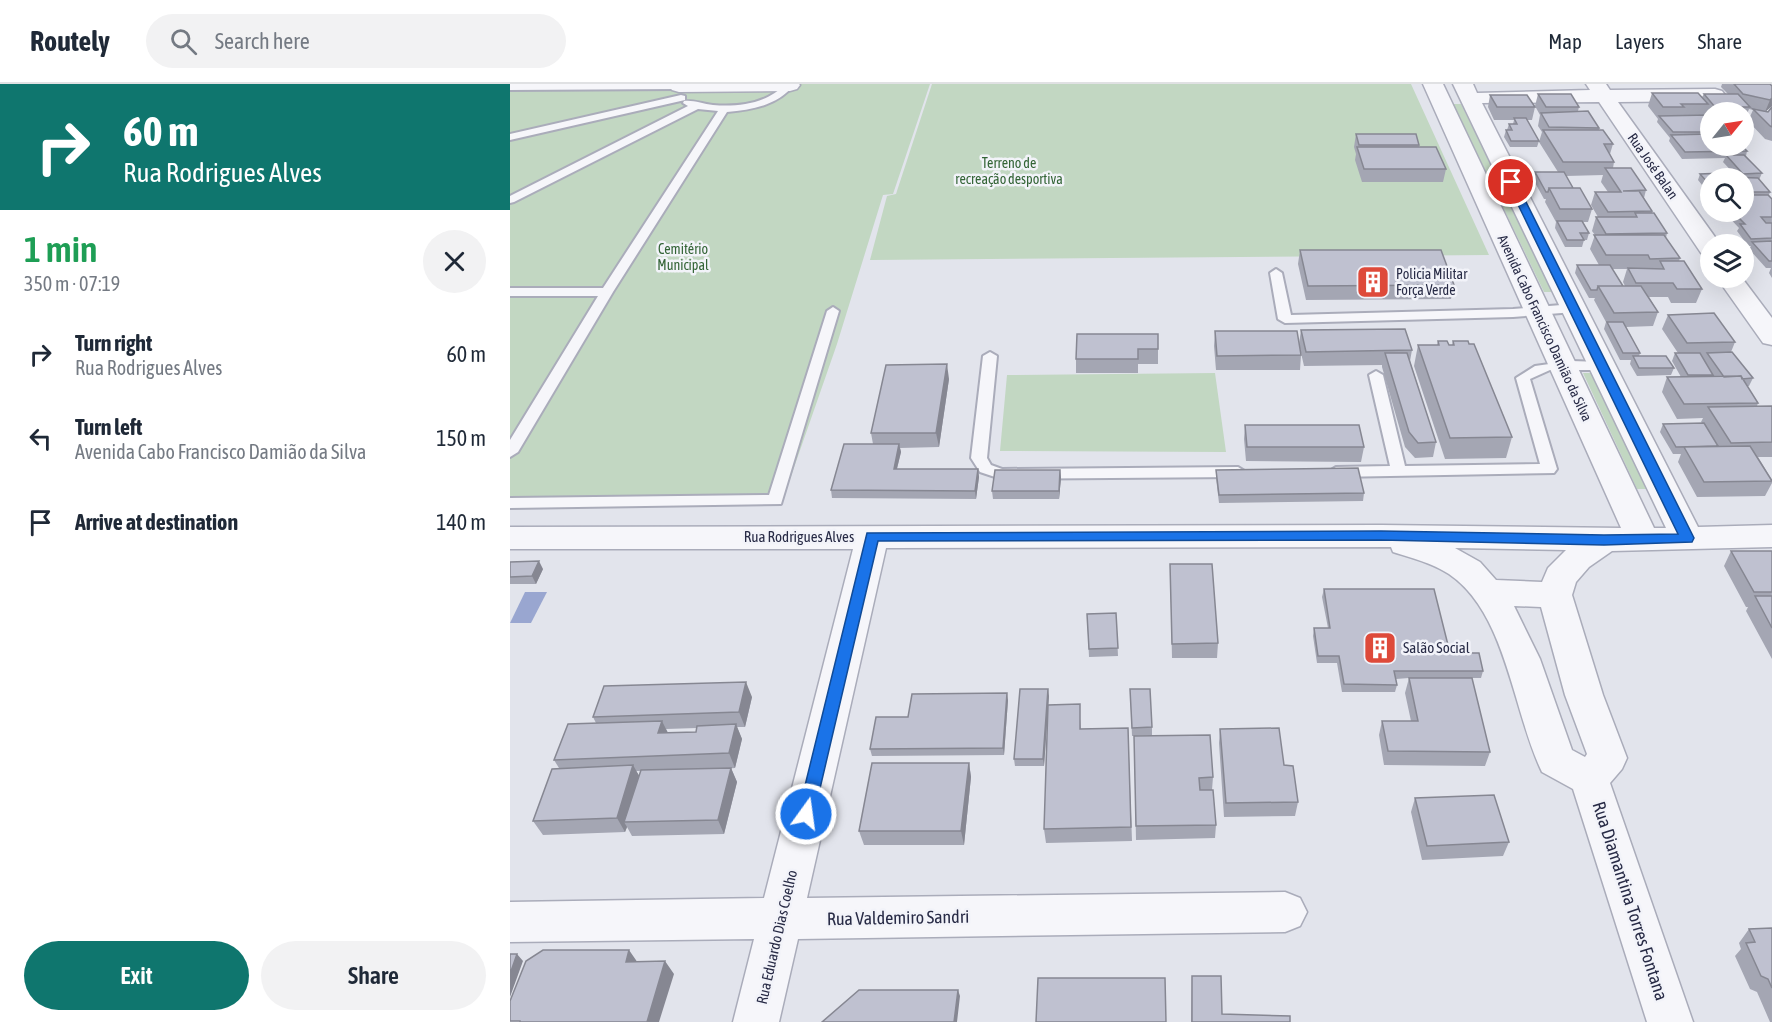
<!DOCTYPE html>
<meta charset="utf-8">
<style>
body{margin:0;font-family:"Asap Condensed",sans-serif;background:#f2f2f3;color:#1f2937;height:100vh;display:flex;flex-direction:column;font-size:22px;white-space:nowrap}
*{box-sizing:border-box;margin:0}
p{font-size:20px;color:#747a83}
.icon{flex:none;width:33px;height:33px;fill:none;stroke:currentColor;stroke-width:2;stroke-linecap:round;stroke-linejoin:round}
.map{position:relative;flex:1;overflow:hidden}
.details{display:flex;flex-direction:column;background:#fff;width:510px}
.details>*{flex:none}
.hud{background:#0f766e;color:#fff;overflow:hidden}
.needle{width:39px;rotate:60deg}
.controls{position:absolute;left:1190px;top:18px;display:grid;gap:12px}
.controls a{display:grid;place-items:center;width:54px;height:54px;border-radius:50%;background:#fff;box-shadow:0 6px 24px #0002;font-size:30px}
.pin{position:absolute;display:grid;place-items:center;width:51px;height:51px;color:#fff;margin:-26px;border:3px solid #fff;border-radius:50%;box-shadow:0 2px 6px #0007}
.me{position:absolute;width:66px;margin:-33px;rotate:14deg;stroke-linejoin:round;filter:drop-shadow(0 0 4px #0008)}
.turn{display:flex;align-items:center;gap:21px;height:126px;padding:0 24px;font-size:27px}
.turn .icon{width:78px;height:78px;stroke-width:2.5}
.turn b{display:block;font-size:42px;line-height:51px}
.round{display:grid;place-items:center;flex:none;width:63px;height:63px;border-radius:32px;background:#f2f2f3}
.summary{display:flex;align-items:center;justify-content:space-between;height:102px;padding:0 24px}
h1{font-size:36px;font-weight:600;line-height:45px;color:#1e9e55}
.cta{display:flex;gap:12px;margin-top:auto;padding:12px 24px}
.cta a{flex:1;height:69px;border-radius:36px;background:#0f766e;color:#fff;font-size:24px;font-weight:600;line-height:69px;text-align:center}
.cta a+a{background:#f2f2f3;color:#1f2937}
ul{padding:0;list-style:none}
li{display:flex;align-items:center;gap:18px;height:84px;padding:0 24px}
li div{flex:1}
li b{display:block;font-size:22px}
li em{font-style:normal}
header{display:flex;align-items:center;gap:36px;box-sizing:border-box;height:84px;padding:0 30px;background:#fff;border-bottom:2px solid #e0e1e3}
header strong{font-size:28px}
nav{display:flex;gap:33px;margin-inline-start:auto;font-size:21px}
.search{width:420px;height:54px;background:#f2f2f3;display:flex;align-items:center;gap:15px;box-sizing:border-box;padding:0 21px;border-radius:33px;color:#747a83;font-size:22px}
main{display:flex;flex:1;min-height:0}
.map>svg:first-child{display:block}
</style>
<header>
<strong>Routely</strong>
<div class="search"><svg class="icon" aria-label="search" viewBox="0 0 24 24"><circle cx="10" cy="10" r="6"/><path d="M15 15l6 6"/></svg>Search here</div>
<nav><a>Map</a><a>Layers</a><a>Share</a></nav>
</header>
<main>
<section class="details">
<div class="hud">
<div class="turn"><svg class="icon" aria-label="right" viewBox="0 0 24 24"><path d="M7 20v-9h11M14 6l5 5-5 5"/></svg><div><b>60 m</b>Rua Rodrigues Alves</div></div>
</div>
<div class="summary"><div><h1>1 min</h1><p>350 m · 07:19</p></div><a class="round"><svg class="icon" aria-label="close" viewBox="0 0 24 24"><path d="M6 6l12 12M18 6L6 18"/></svg></a></div>
<ul>
<li><svg class="icon" aria-label="right" viewBox="0 0 24 24"><path d="M7 20v-9h11M14 6l5 5-5 5"/></svg><div><b>Turn right</b><p>Rua Rodrigues Alves</p></div><em>60 m</em></li>
<li><svg class="icon" aria-label="left" viewBox="0 0 24 24"><path d="M17 20v-9H6M10 6l-5 5 5 5"/></svg><div><b>Turn left</b><p>Avenida Cabo Francisco Damião da Silva</p></div><em>150 m</em></li>
<li><svg class="icon" aria-label="arrive" viewBox="0 0 24 24"><path d="M6 21V4h12l-3 4 3 4H6"/></svg><div><b>Arrive at destination</b></div><em>140 m</em></li>
</ul>
<div class="cta"><a>Exit</a><a>Share</a></div>
</section>
<div class="map">
<svg width="1262" height="938" viewBox="0 0 1262 938">
<rect width="100%" height="100%" fill="#e2e4ec"/>
<path fill="#c2d7c2" d="M0 0H420L383 110 373 111 327 260 272 418 0 421Z
M422 0H901L979 171 360 176 377 112 386 110Z
M943 20H951L1044 208H1034Z
M705 289 716 368 490 367 497 291Z
M1073 289H1082L1137 405H1127Z"/>
<path fill="#99a6d0" d="M15 508H37L21 539H0Z"/>
<g fill="none" stroke-linecap="round" stroke-linejoin="round">
<g stroke="#aaacba" stroke-width="4">
<path id="lane" d="M0 0H172L174 2 169 5 0 6Z
M275 0H285C268 21 243 26 217 28L103 208 8 368 0 373V356L88 212H0V204H93L208 27 188 25 4 118 0 119V112L178 22 173 19 174 17C184 16 193 20 203 21 228 23 257 20 275 0Z
M171 11 175 12V16L0 56V50Z
M766 185 772 189 781 231 1003 225 1064 220 1070 224 1064 228 1003 233 775 239 768 235 760 189Z
M323 223 329 227 271 420 0 424V414L259 411 317 227Z
M480 268 487 272 477 374 481 381 492 385 728 383 736 388 728 393 491 395 470 388 461 374 473 272Z
M1061 277 1092 278 1099 282 1092 286H1040L1020 295 1047 385 1044 389 826 393 818 388 826 383 880 382 859 291 866 287 873 291 895 382 1030 380 1006 294 1025 282Z"/>
</g>
<g stroke="#aaacba" stroke-width="3">
<path id="street" d="M161 0H289L290 1 287 5 280 7 169 8 162 6 159 2Z
M913 0H933L1144 444H1156L943 0H963L967 9 1080 6 1076 0H1096L1100 6 1205 5 1212 7 1215 11 1212 15 1205 17 1108 18 1210 160H1200V171L1191 169 1089 18 972 19 1188 443 1262 441V463L1102 467 1079 483 1066 498 1062 511 1093 611 1117 674 1112 685 1100 699 1183 938H1137L1063 705 1032 688C1003 629 997 529 939 490 922 479 902 474 883 468L881 463 376 464 297 814 775 808 790 814 797 828 790 842 775 848 288 855 269 938H223L244 855 0 858V818L254 814 343 465H0V443L871 441 1111 444ZM945 464 1056 466 1038 484 1032 498 986 496 970 478ZM1004 522 1031 523 1055 611 1077 670 1075 673 1062 666 1030 575Z
M1207 194H1232L1262 234V261L1253 259Z"/>
</g>
<use href="#lane" fill="#f6f6fa" fill-rule="evenodd"/>
<use href="#street" fill="#f6f6fa" fill-rule="evenodd"/>
</g>
<path fill="#a4a6b3" fill-rule="evenodd" d="M1212 0H1260L1262 22 1255 28H1258L1262 23V57L1255 55 1238 37 1243 26 1239 25 1235 35H1233V28H1200V62L1237 67 1236 72 1252 89 1249 96 1260 108 1259 111 1262 115V194L1259 189 1261 184H1256L1239 165 1241 162H1238L1227 147 1229 144 1214 128H1233V94H1200V111L1188 96 1190 90 1227 93 1213 78 1215 74 1172 75 1159 57 1160 54 1147 38 1148 35 1138 22 1142 9 1192 13 1194 10H1218L1211 3Z
M1028 10 1069 23 1068 27 1089 44V46L1103 60 1100 70 1104 78 1103 84 1136 106 1134 114 1142 127V129L1157 149 1156 154 1170 174 1169 177 1192 205 1186 219H1161L1158 213H1139L1148 228 1143 242 1116 243 1130 269 1129 272 1164 284 1161 291 1127 292 1120 280 1121 276H1110L1094 245 1096 238 1084 216 1085 214H1079L1065 189 1067 181H1089L1080 165 1085 151 1082 147 1086 133H1088L1081 121 1085 108H1098L1091 98 1093 91 1056 92 1063 104 1082 125 1078 138H1073L1079 149 1077 156H1074L1072 163H1055L1045 144 1046 138 1035 118 1036 115H1034L1023 95 1025 88H1048L1029 58 1032 48 1028 42 1030 31 1025 22ZM1102 185H1117L1113 198 1115 202H1113Z
M980 11 1025 23 1022 36H1017L1029 57 1027 63H1000L994 53 996 46H997L999 40H1003L1004 36H984L978 23Z
M846 50 909 61V63L936 85 933 98H852L845 76 846 70 844 63Z
M790 166 944 201 941 215 796 216 788 180Z
M1158 231 1225 258 1221 268 1243 294 1239 302H1237L1248 319 1247 322H1262V373H1248L1262 396V399L1255 412 1187 413 1168 378 1171 370H1163L1150 348 1153 340 1192 339 1191 338 1193 334 1167 335 1152 308 1157 293H1171L1162 277 1165 269H1168L1152 245Z
M791 246 902 266 900 277 926 358 923 373 905 374 895 363 872 283V281L794 282 789 260Z
M705 247 791 271 790 286H706L704 262Z
M567 250 648 265V280H628V289H566V275Z
M928 257 939 261H942L943 257 1002 353 996 374 935 375 904 282 908 261H927Z
M439 295 429 363 390 364 391 368 387 385H468L469 393 466 415 322 414 321 406 363 360 361 349Z
M735 341 854 363 851 378 736 377 734 355Z
M550 386 551 394 549 415H483L482 407Z
M706 386 854 409 853 417 709 419 706 394Z
M1221 467H1262V575L1236 527 1238 523H1236L1214 482Z
M0 478 33 485 26 500H0Z
M660 480 708 559 707 574H662Z
M814 505 973 587 971 594H962L980 668 975 682 874 681 869 651 872 637H901L895 609 899 594 886 595 887 601 885 608H832L827 579H807L803 552 804 544H818L812 513Z
M606 529 608 572 579 573 577 530Z
M620 605 642 643V651L622 652Z
M539 612 534 682H505L504 675Z
M242 613 235 643H227L232 655 225 684 201 685 221 684 227 698 214 750 122 752 117 743 115 748 33 751 23 737 49 684 44 676 86 639 83 633ZM187 644 186 648 158 649 156 645ZM126 687H131L129 692Z
M498 616 494 671 362 672 360 665 398 633Z
M570 635 571 645 618 644 622 757 536 759 534 745Z
M710 645 774 681 788 718 785 732 714 733 709 659Z
M624 652 703 693 702 706 706 741 705 754 626 756Z
M459 679 461 693 454 761H354L349 747Z
M905 714 999 758 993 772 912 776 901 728Z
M1262 844V938H1260L1247 908 1240 905 1225 872 1231 865 1229 859 1239 845Z
M682 892 712 930 780 938H681Z"/>
<path fill="#868792" d="M1262 14V22L1255 28 1260 16Z
M437 280 439 295 429 363 426 349Z
M389 360 391 368 385 392 384 385Z
M468 385 469 393 466 415 465 407Z
M550 386 551 394 549 415V407Z
M29 477 33 485 26 500 22 492Z
M236 598 242 613 235 643 229 628Z
M538 605 539 612 534 682 533 675Z
M497 609 498 616 494 671 493 664Z
M152 637 159 651 148 649Z
M226 640 232 655 225 684 219 669Z
M459 679 461 693 454 761 451 747Z
M123 681 131 695 114 738 117 743 115 748 107 734Z
M221 684 227 698 214 750 208 736Z
M119 866 128 879 116 878Z
M7 870 13 877 0 913V890Z
M155 877 164 890 149 938H137Z
M448 906 450 912 447 938H444Z"/>
<path fill="#bfc1d0" stroke="#868792" stroke-width="1.5" d="M1224 0H1260L1262 2V14L1260 16 1233 10Z
M1142 9H1188L1198 20H1171L1174 23H1153Z
M1028 10H1061L1069 23H1036Z
M1194 10H1228L1240 23H1205Z
M980 11H1017L1025 23H987Z
M1262 23V43L1260 42 1243 25 1258 28Z
M1078 27 1089 44 1039 43 1031 29Z
M1200 31V48H1163L1149 32Z
M1004 34H1016L1029 57H1001L996 46H1002L999 40H1007Z
M1033 46H1093L1103 60H1094L1104 78H1053Z
M846 50H906L909 61H849Z
M1200 50V62H1232L1237 67 1175 68 1161 51Z
M847 63H926L936 85H854Z
M1216 71H1234L1252 89 1233 90Z
M1095 84H1121L1136 106 1113 107H1129L1142 127 1098 128 1085 108H1111Z
M1025 88H1054L1063 104H1039L1038 108H1036Z
M1215 89 1219 93 1248 94 1260 108H1233V94H1200V101L1190 90Z
M1039 104H1070L1082 125H1050Z
M1233 111H1258L1262 115V133H1251L1256 139H1262V154L1241 155 1230 140H1235L1223 128H1233Z
M1125 129H1144L1157 149 1096 150 1086 133H1127Z
M1047 137H1072L1079 149H1070L1074 156H1057Z
M1084 151H1154L1170 174 1140 175 1138 171H1096Z
M1262 157V177H1259L1242 158Z
M790 166H931L944 201 798 202Z
M1150 177H1174L1192 205H1167L1163 199H1126L1118 184 1154 185Z
M1067 181H1100L1113 202H1088L1087 206H1081Z
M1088 202H1131L1148 228 1104 229Z
M1204 229 1225 258 1177 259 1158 231Z
M1097 238H1113L1130 269H1113Z
M895 245 902 266 796 268 791 246Z
M705 247H787L791 271 707 272Z
M567 250H648V265H628V275H566Z
M928 257H937L939 261H944L943 257H958L959 260H964L1002 353 940 354 908 261H929Z
M1222 268 1243 294 1232 295 1231 292 1214 293 1197 269Z
M875 269H897L926 358 908 359 899 348Z
M1165 269H1190L1203 291H1178Z
M1123 272H1156L1164 284H1129Z
M437 280 426 349H361L376 281Z
M1231 292 1248 319 1174 320 1157 293Z
M1262 322V358L1221 359 1198 323Z
M1194 339 1208 362 1166 363 1153 340Z
M735 341H849L854 363H737Z
M334 360H389L384 385H468L465 407 321 406Z
M1240 362 1262 397 1194 398 1174 363Z
M848 384 854 409 709 411 706 386Z
M485 386H550L549 407H482Z
M1221 467H1262V508H1244Z
M29 477 22 492 0 493V478Z
M660 480H702L708 559 662 560Z
M814 505H924L940 569H969L973 587H884L887 601 834 600 829 572H808L804 544H820Z
M1245 512H1262V544Z
M606 529 608 564 579 565 577 530Z
M899 594H962L980 668 878 667 872 637H908Z
M236 598 229 628 83 633 94 602Z
M510 605H538L533 675H504Z
M620 605H640L642 643 622 644Z
M497 609 493 664 360 665 366 633H398L402 610Z
M570 620V645L618 644 621 743 534 745 538 621Z
M152 637 148 649 186 648 187 642 226 640 219 669 44 676 58 640Z
M769 644 774 681 783 682 788 718 716 719 710 645Z
M700 651 703 693 689 694 690 706H703L706 741 626 742 624 652Z
M362 679H459L451 747H349Z
M123 681 107 734 23 737 42 685Z
M221 684 208 736 114 738 131 686Z
M984 711 999 758 917 762 905 714Z
M1262 844V904L1258 895 1251 892 1236 859 1245 858 1239 845Z
M33 866H119L116 878 155 877 137 938H10V937H0V917L16 877Z
M0 870H7L0 890Z
M682 892H711L712 930 780 932V938H682Z
M528 894H655L656 938H526Z
M349 906H448L444 938H312Z"/>
<path fill="#1a73e8" stroke="#114b97" stroke-width="1.5" d="M1001 95 1006 98 1184 454 1182 458 1094 461 871 456 368 457 304 730 302 735 296 737 290 735 288 730 357 449 871 447 1094 451 1168 450 997 98Z"/>
<defs>
<g id="building-square" transform="scale(1.725)"><rect x="-9" y="-9" width="18" height="18" rx="4" fill="#de4a3a" stroke="#f2f3f9"/><path d="M-4-6H4V6H1V3H-1V6H-4ZM-2.5-4.3h1.7v1.8h-1.7ZM.8-4.3h1.7v1.8H.8ZM-2.5-1h1.7V.8h-1.7ZM.8-1h1.7V.8H.8Z" fill="#fff"/></g>
</defs>
<g fill-rule="evenodd">
<use href="#building-square" x="863" y="198"/>
<use href="#building-square" x="870" y="564"/>
</g>
<g text-anchor="middle" stroke-width="5" stroke-linejoin="round" paint-order="stroke">
<g font-size="14" fill="#336436" stroke="#f2f3f9">
<text x="499" y="84">Terreno de<tspan x="499" dy="16">recreação desportiva</tspan></text>
<text x="173" y="170">Cemitério<tspan x="173" dy="16">Municipal</tspan></text>
</g>
<g font-size="14" fill="#282b46" stroke="#f2f3f9">
<text transform="translate(1143 82) rotate(55)" y="5">Rua José Balan</text>
<text transform="translate(1035 244) rotate(65)" y="5">Avenida Cabo Francisco Damião da Silva</text>
</g>
<g font-size="14" fill="#282b46" stroke="#f2f3f9" text-anchor="start">
<text x="886" y="195">Policia Militar<tspan x="886" dy="16">Força Verde</tspan></text>
</g>
<g font-size="15" fill="#282b46" stroke="#f2f3f9">
<text x="289" y="458">Rua Rodrigues Alves</text>
<text transform="translate(267 853) rotate(-77)" y="5">Rua Eduardo Dias Coelho</text>
</g>
<g font-size="15" fill="#282b46" stroke="#f2f3f9" text-anchor="start">
<text x="893" y="569">Salão Social</text>
</g>
<g font-size="18" fill="#282b46" stroke="#f2f3f9">
<text transform="translate(1120 817) rotate(72)" y="6">Rua Diamantina Torres Fontana</text>
<text transform="translate(388 834) rotate(-1)" y="6">Rua Valdemiro Sandri</text>
</g>
</g>
</svg>
<div class="controls">
<a><svg class="needle" viewBox="-14 -14 28 28"><path d="M0-13l5 13h-10z" fill="#e53935"/><path d="M0 13l5-13h-10z" fill="#747a83"/></svg></a>
<a><svg class="icon" aria-label="search" viewBox="0 0 24 24"><circle cx="10" cy="10" r="6"/><path d="M15 15l6 6"/></svg></a>
<a><svg class="icon" aria-label="layers" viewBox="0 0 24 24"><path d="M12 4l9 5-9 5-9-5zM3 14l9 5 9-5"/></svg></a>
</div>
<div class="pin" style="left:1001px;top:98px;background:#d93025"><svg class="icon" aria-label="arrive" viewBox="0 0 24 24"><path d="M6 21V4h12l-3 4 3 4H6"/></svg></div>
<svg class="me" style="left:296px;top:730px" viewBox="-20 -20 40 40"><circle r="17" fill="#1a73e8" stroke="#fff" stroke-width="3"/><path d="M0-11L8 9 0 5-8 9z" fill="#fff"/></svg>
</div>
</main>
